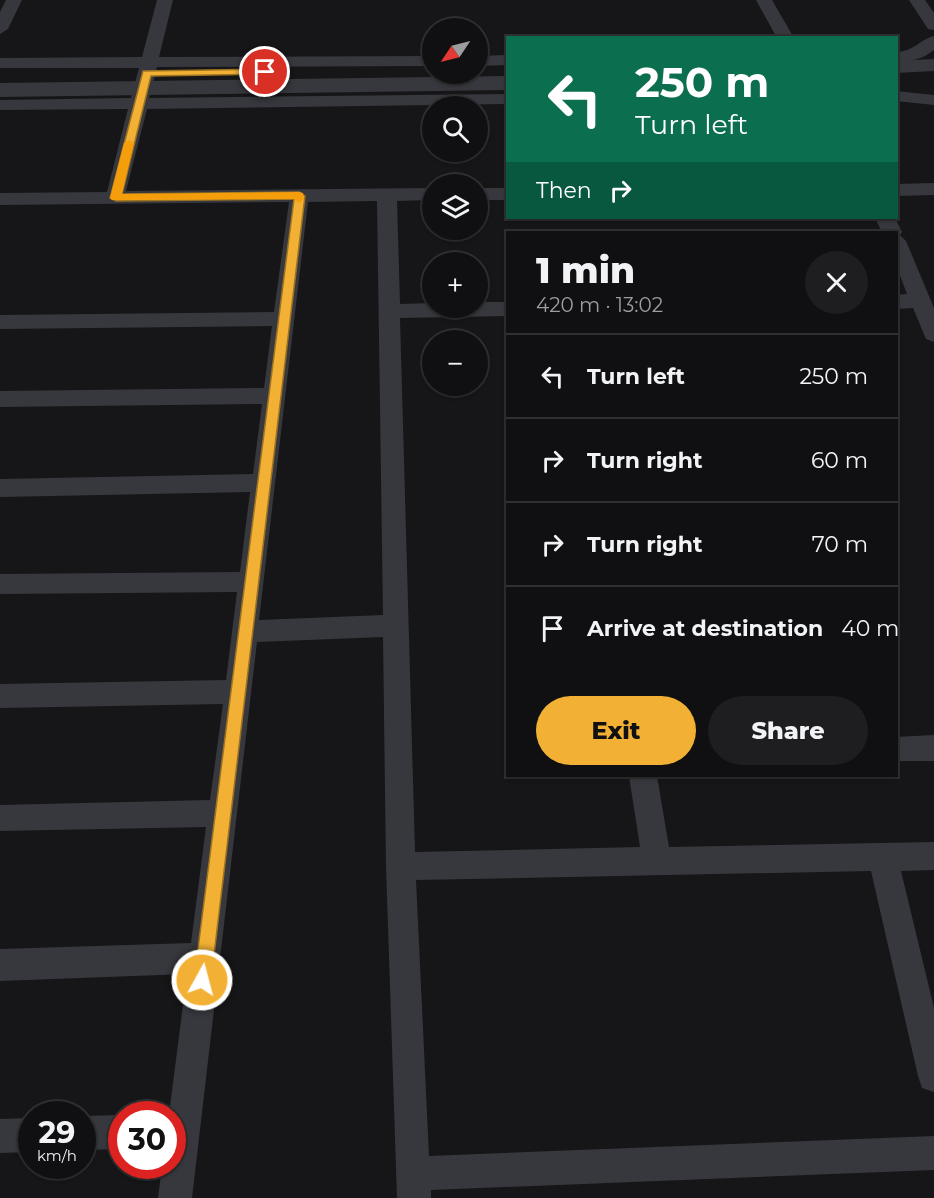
<!DOCTYPE html>
<meta charset="utf-8">
<style>
body{margin:0;font-family:Montserrat,sans-serif;background:#1e1e20;color:#f1f3f6;height:100vh;display:flex;flex-direction:column;font-size:22px;white-space:nowrap}
*{box-sizing:border-box;margin:0}
p{font-size:20px;color:#9c9d9f}
.icon{flex:none;width:33px;height:33px;fill:none;stroke:currentColor;stroke-width:2;stroke-linecap:round;stroke-linejoin:round}
.map{position:relative;flex:1;overflow:hidden}
.details{position:absolute;left:506px;top:231px;width:392px;height:546px;display:flex;flex-direction:column;background:#101012;border-radius:0px;box-shadow:0 2px 4px #0004,0 0 0 2px #303032}
.details>*{flex:none}
.top-card{position:absolute;left:506px;top:36px;width:392px;height:183px;border-radius:0px;box-shadow:0 2px 4px #0004,0 0 0 2px #303032;background:#0b6e4f;color:#fff;overflow:hidden}
.needle{width:39px;rotate:235deg}
.tools{position:absolute;left:422px;top:18px;display:grid;gap:12px}
.tools a{display:grid;place-items:center;width:66px;height:66px;border-radius:50%;background:#101012;box-shadow:0 2px 4px #0004,0 0 0 2px #303032;font-size:30px}
.speed{position:absolute;left:18px;top:1101px;display:flex;gap:12px;font-size:30px;font-weight:700;text-align:center}
.speed>*{display:grid;place-content:center;width:78px;height:78px;border-radius:50%;background:#101012;box-shadow:0 2px 4px #0004,0 0 0 2px #303032;line-height:1}
.speed small{font-size:15px;font-weight:400}
.speed .limit{border:9px solid #d22;background:#fff;color:#111}
.pin{position:absolute;display:grid;place-items:center;width:51px;height:51px;color:#fff;margin:-26px;border:3px solid #fff;border-radius:50%;box-shadow:0 2px 6px #0007}
.me{position:absolute;width:66px;margin:-33px;rotate:7deg;stroke-linejoin:round;filter:drop-shadow(0 0 4px #0008)}
.turn{display:flex;align-items:center;gap:21px;height:126px;padding:0 30px;font-size:27px}
.turn .icon{width:78px;height:78px;stroke-width:2.5}
.turn b{display:block;font-size:42px;line-height:51px}
.then{display:flex;align-items:center;height:57px;padding:0 30px;background:#0003;gap:12px;font-size:22px}
.round{display:grid;place-items:center;flex:none;width:63px;height:63px;border-radius:32px;background:#1e1e20}
.head{display:flex;align-items:center;justify-content:space-between;height:102px;padding:0 30px}
h1{font-size:36px;font-weight:800;line-height:45px}
.cta{display:flex;gap:12px;margin-top:auto;padding:12px 30px}
.cta a{flex:1;height:69px;border-radius:36px;background:#f2b134;color:#111;font-size:24px;font-weight:800;line-height:69px;text-align:center}
.cta a+a{background:#1e1e20;color:#f1f3f6}
ul{padding:0;list-style:none}
li{display:flex;align-items:center;gap:18px;height:84px;padding:0 30px;border-top:2px solid #303032}
li div{flex:1}
li b{display:block;font-size:22px}
li em{font-style:normal}
.map>svg:first-child{display:block}
</style>
<div class="map">
<svg width="934" height="1198" viewBox="0 0 934 1198">
<rect width="100%" height="100%" fill="#161618"/>
<g fill="none" stroke-linecap="round" stroke-linejoin="round">
<path fill="#37383d" fill-rule="evenodd" d="M6 0H22L8 29 0 34V12Z
M157 0H173L159 57 432 56V66L157 67 149 98 507 94V104L147 109 126 191 432 188V200L397 201 400 304 432 303V308H477V302H507V316L400 318 415 852 640 847 629 776H657L669 847 934 842V870L901 871 934 1008V1092L922 1088 918 1076 871 871 416 880 429 1156 934 1136V1170L431 1190V1198H397L386 866 383 637 257 642 192 1198H158L162 1166H172V1114H169L187 974 0 981V949L191 943 206 827 0 831V805L210 800 223 704 0 708V684L226 680 237 592 0 594V574L240 572 250 492 0 497V479L253 474 262 404 0 407V391L264 388 272 326 0 329V315L274 312 289 202 0 205V193L107 192 128 109 0 110V100L131 98 139 68H0V58L142 57ZM377 201 383 615 259 620 308 202Z
M756 0H772L794 38H777Z
M909 0H925L934 13V30L928 29Z
M934 36V50C923 59 910 62 896 62V52C915 51 919 40 934 36Z
M507 55V65L477 66V56Z
M896 91 934 95V105L896 101Z
M934 183V195L896 196V184Z
M477 188H507V200H477Z
M875 218H895L902 232 900 235 906 241 934 308V342L926 339 913 308 896 309V295L907 294 896 265V232H882Z
M934 735V761H896V737Z
M122 1115V1149L82 1150V1116Z
M32 1118V1152L0 1153V1119Z"/>
<path fill="#37383d" fill-rule="evenodd" d="M934 59V71L896 73V61Z
M507 76V90L0 97V83Z"/>
</g>
<path fill="#f2b134" stroke="#9d7322" stroke-width="1.5" d="M265 69 270 72 268 74 151 76 122 194 299 192 305 196 211 980 208 985 202 988 197 985 194 980 294 199 116 201 110 198 143 71Z"/>
<path fill="#f59e0b" d="M129 140 134 143 122 194 299 192 303 193 304 199 299 203 294 199 112 200 110 198 124 143Z"/>
</svg>
<div class="tools">
<a><svg class="needle" viewBox="-14 -14 28 28"><path d="M0-13l5 13h-10z" fill="#e53935"/><path d="M0 13l5-13h-10z" fill="#9c9d9f"/></svg></a>
<a><svg class="icon" aria-label="search" viewBox="0 0 24 24"><circle cx="10" cy="10" r="6"/><path d="M15 15l6 6"/></svg></a>
<a><svg class="icon" aria-label="layers" viewBox="0 0 24 24"><path d="M12 4l9 5-9 5-9-5zM3 14l9 5 9-5"/></svg></a>
<a>+</a>
<a>−</a>
</div>
<div class="speed"><div>29<small>km/h</small></div><div class="limit">30</div></div>
<div class="pin" style="left:265px;top:72px;background:#d93025"><svg class="icon" aria-label="arrive" viewBox="0 0 24 24"><path d="M6 21V4h12l-3 4 3 4H6"/></svg></div>
<svg class="me" style="left:202px;top:980px" viewBox="-20 -20 40 40"><circle r="17" fill="#f2b134" stroke="#fff" stroke-width="3"/><path d="M0-11L8 9 0 5-8 9z" fill="#fff"/></svg>
<div class="top-card">
<div class="turn"><svg class="icon" aria-label="left" viewBox="0 0 24 24"><path d="M17 20v-9H6M10 6l-5 5 5 5"/></svg><div><b>250 m</b>Turn left</div></div>
<div class="then">Then<svg class="icon" aria-label="right" viewBox="0 0 24 24"><path d="M7 20v-9h11M14 6l5 5-5 5"/></svg></div>
</div>
<section class="details">
<div class="head"><div><h1>1 min</h1><p>420 m · 13:02</p></div><a class="round"><svg class="icon" aria-label="close" viewBox="0 0 24 24"><path d="M6 6l12 12M18 6L6 18"/></svg></a></div>
<ul>
<li><svg class="icon" aria-label="left" viewBox="0 0 24 24"><path d="M17 20v-9H6M10 6l-5 5 5 5"/></svg><div><b>Turn left</b></div><em>250 m</em></li>
<li><svg class="icon" aria-label="right" viewBox="0 0 24 24"><path d="M7 20v-9h11M14 6l5 5-5 5"/></svg><div><b>Turn right</b></div><em>60 m</em></li>
<li><svg class="icon" aria-label="right" viewBox="0 0 24 24"><path d="M7 20v-9h11M14 6l5 5-5 5"/></svg><div><b>Turn right</b></div><em>70 m</em></li>
<li><svg class="icon" aria-label="arrive" viewBox="0 0 24 24"><path d="M6 21V4h12l-3 4 3 4H6"/></svg><div><b>Arrive at destination</b></div><em>40 m</em></li>
</ul>
<div class="cta"><a>Exit</a><a>Share</a></div>
</section>
</div>
